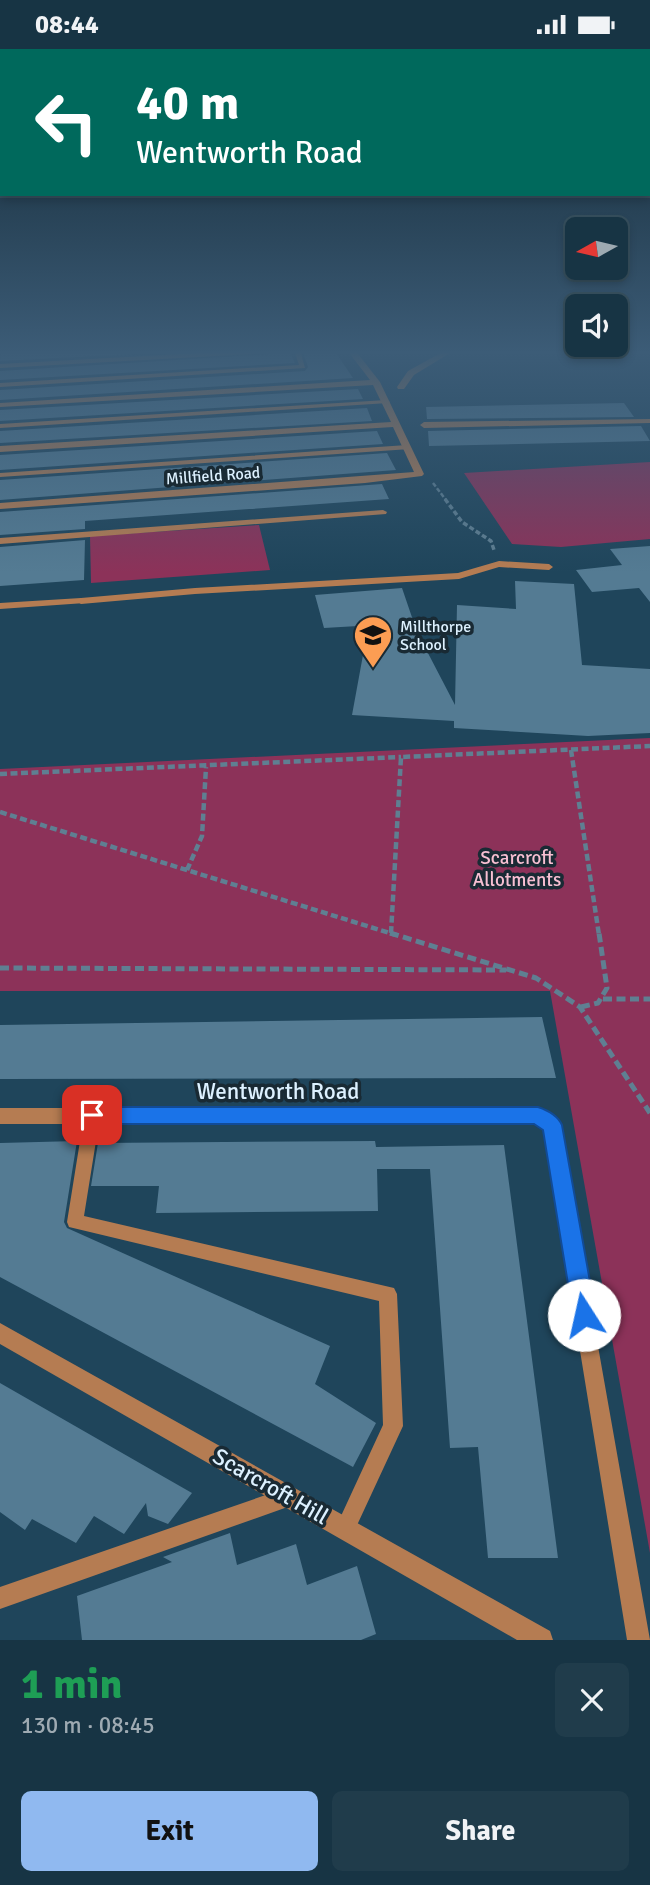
<!DOCTYPE html>
<meta charset="utf-8">
<style>
body{margin:0;font-family:Signika,sans-serif;background:#203c4b;color:#f1f3f6;height:100vh;display:flex;flex-direction:column;font-size:26px;white-space:nowrap}
*{box-sizing:border-box;margin:0}
p{font-size:23px;color:#9eaab2}
.icon{flex:none;width:38px;height:38px;fill:none;stroke:currentColor;stroke-width:2;stroke-linecap:round;stroke-linejoin:round}
.map{position:relative;height:1591px;overflow:hidden}
.drawer{display:flex;flex-direction:column;background:#173444;flex:1}
.drawer>*{flex:none}
.banner{position:absolute;left:0px;top:0px;width:651px;height:147px;box-shadow:0 4px 10px #0003,0 0 0 2px #364f5d;background:#00695c;color:#fff;overflow:hidden}
.needle{width:46px;rotate:262deg}
.controls{position:absolute;left:565px;top:168px;display:grid;gap:14px}
.controls a{display:grid;place-items:center;width:63px;height:63px;border-radius:10px;background:#173444;box-shadow:0 4px 10px #0003,0 0 0 2px #364f5d;font-size:35px}
.pin{position:absolute;display:grid;place-items:center;width:60px;height:60px;color:#fff;margin:-30px;border-radius:14px;box-shadow:0 4px 10px #0006}
.me{position:absolute;width:77px;margin:-38px;rotate:350deg;stroke-linejoin:round;filter:drop-shadow(0 0 5px #0008)}
.turn{display:flex;align-items:center;gap:24px;height:147px;padding:0 21px;font-size:32px}
.turn .icon{width:91px;height:91px;stroke-width:2.5}
.turn b{display:block;font-size:49px;line-height:60px}
.round{display:grid;place-items:center;flex:none;width:74px;height:74px;border-radius:10px;background:#203c4b}
.headline{display:flex;align-items:center;justify-content:space-between;height:119px;padding:0 21px}
h1{font-size:42px;font-weight:700;line-height:52px;color:#1e9e55}
.cta{display:flex;gap:14px;margin-top:auto;padding:14px 21px}
.cta a{flex:1;height:80px;border-radius:10px;background:#90b9f0;color:#111;font-size:28px;font-weight:700;line-height:80px;text-align:center}
.cta a+a{background:#203c4b;color:#f1f3f6}
.status{display:flex;justify-content:space-between;align-items:center;height:49px;padding:0 35px;background:#173444;direction:ltr}
.status svg{height:19px;fill:currentColor}
.map>svg:first-child{display:block}
</style>
<div class="status"><b>08:44</b><svg viewBox="0 0 49 12"><path d="M0 12V9h3v3zM5 12V6h3v6zM10 12V3h3v9zM15 12V0h3v12zM26 1h20v11H26zM47 4h2v5h-2z"/></svg></div>
<div class="map">
<svg width="650" height="1591" viewBox="0 0 650 1591">
<rect width="100%" height="100%" fill="#1f455b"/>
<path fill="#8c3259" d="M650 413V490L561 498 512 495 464 424Z
M259 476 270 521 91 534 90 487Z
M650 689V1504L550 942H0V720Z"/>
<path fill="#547b93" d="M35 301H210L0 312 1 303Z
M334 301 353 329 0 351V341L305 322 308 318 303 303Z
M290 304 295 314 0 331V322Z
M358 340 363 350 0 372V361Z
M624 354 634 368 427 370 426 358Z
M367 359 372 372 0 394V382Z
M641 377 650 392 429 397 428 382Z
M377 382 383 395 0 421V406Z
M387 404 396 421 0 451V431Z
M382 435 389 450 85 472V480L0 486V463Z
M85 491 84 531 0 537V498Z
M650 497V553L639 539 592 543 576 521 622 516 610 500Z
M515 532 574 535 582 616 650 620V684L588 687 454 679V672L352 666 363 606 358 577 324 579 315 546 402 539 417 583 455 656 457 556 516 560Z
M542 968 556 1029 0 1030V976Z
M77 1092 64 1173 67 1179 330 1297 315 1335 376 1374 353 1418 0 1228V1094Z
M375 1092 376 1098 504 1096 558 1509H488L478 1398 450 1399 430 1120H377L378 1162 156 1164 159 1137H91L98 1094Z
M0 1334 164 1428 192 1444 168 1475 148 1467 146 1454 124 1485 94 1467 76 1494 32 1470 25 1481 0 1463Z
M230 1484 237 1516 296 1495 307 1536 357 1517 376 1585 361 1591H82L77 1547 172 1513 163 1508Z"/>
<g fill="none" stroke-linecap="round" stroke-linejoin="round">
<path stroke="#5f7f92" stroke-width="2.5" stroke-dasharray="4.5 2" stroke-linecap="butt" d="M433 434 446 451"/>
<path stroke="#5f7f92" stroke-width="3.5" stroke-dasharray="5 2.5" stroke-linecap="butt" d="M445 450 462 473 491 492 494 501"/>
<path stroke="#5f7f92" stroke-width="4.5" stroke-dasharray="7 3.5" stroke-linecap="butt" d="M571 701 599 886
M0 725 401 708
M0 763 396 886
M187 821 202 787 206 718
M391 884 401 708 650 697"/>
<path stroke="#5f7f92" stroke-width="5" stroke-dasharray="9 4.5" stroke-linecap="butt" d="M390 884 536 929 580 958 650 1064
M0 919 506 921
M603 950H650
M581 958 598 954 607 939 599 884"/>
<path fill="#b57c52" fill-rule="evenodd" d="M294 301H300L305 319 0 338V334L299 316Z
M386 351 390 353 388 354 0 379V375Z
M407 396H410V400L0 428V424Z
M383 461 387 463 386 465 0 495V489Z
M499 512 549 515 553 518 549 521 499 518 459 530 195 545 81 555 76 552 81 549 195 539 458 524Z
M92 1060 97 1062 100 1067 84 1167 394 1239 397 1245 403 1377 352 1487 345 1490 338 1487 335 1480 383 1376 379 1252 69 1178 67 1173 84 1067 87 1062Z
M289 1438 296 1441 299 1448 296 1455 0 1560V1538Z"/>
<path fill="#b57c52" fill-rule="evenodd" d="M252 301H290L286 303 0 319V315Z
M347 301H355L380 333 424 425 422 427 365 434 0 460V454L414 423 393 378 0 403V397L391 373 373 336 0 358V354L370 331Z
M446 301H455L414 326 404 340H398L397 338 408 322Z
M650 370V374L424 379 420 376 424 373Z
M81 549 85 550V554L0 560V554Z
M0 1059H538L558 1071 650 1591H627L544 1080 535 1075H0Z
M0 1274 550 1582 553 1591H517L0 1295Z"/>
</g>
<linearGradient id="sky" x2="0" y2="1"><stop stop-color="#112632"/><stop offset="0.58" stop-color="#3c5c77"/><stop offset="1" stop-color="#3c5c77" stop-opacity="0"/></linearGradient>
<rect width="650" height="523" fill="url(#sky)"/>
<path fill="#1a73e8" stroke="#114b97" stroke-width="2" d="M92 1058H538C547 1061 558 1067 562 1076L596 1266 592 1274 584 1277 576 1274 573 1266 543 1081 534 1075H92L85 1073 82 1066 85 1060Z"/>
<defs>
<g id="school-pin" transform="scale(2.0125)"><path d="M0 17L-7.5 6A9.5 9.5 0 1 1 7.5 6Z" fill="#fc9d53" stroke="#192a34"/><path d="M0-5L7-2L0 1L-7-2ZM-4 1L0 2.5L4 1V4Q0 6-4 4Z" fill="#111"/></g>
</defs>
<g fill-rule="evenodd">
<use href="#school-pin" x="373" y="586"/>
</g>
<g text-anchor="middle" stroke-width="7" stroke-linejoin="round" paint-order="stroke">
<g font-size="16" fill="#ddf1ff" stroke="#192a34">
<text transform="translate(213 426) rotate(-4)" y="6">Millfield Road</text>
</g>
<g font-size="16" fill="#ddf1ff" stroke="#192a34" text-anchor="start">
<text x="400" y="583">Millthorpe<tspan x="400" dy="18">School</tspan></text>
</g>
<g font-size="19" fill="#f7bfd2" stroke="#192a34">
<text x="517" y="815">Scarcroft<tspan x="517" dy="22">Allotments</tspan></text>
</g>
<g font-size="23" fill="#ddf1ff" stroke="#192a34">
<text x="278" y="1050">Wentworth Road</text>
<text transform="translate(271 1437) rotate(30)" y="8">Scarcroft Hill</text>
</g>
</g>
</svg>
<div class="controls">
<a><svg class="needle" viewBox="-14 -14 28 28"><path d="M0-13l5 13h-10z" fill="#e53935"/><path d="M0 13l5-13h-10z" fill="#9eaab2"/></svg></a>
<a><svg class="icon" aria-label="sound" viewBox="0 0 24 24"><path d="M4 9h4l5-4v14l-5-4H4zM17 9q2 3 0 6"/></svg></a>
</div>
<div class="pin" style="left:92px;top:1066px;background:#d93025"><svg class="icon" aria-label="arrive" viewBox="0 0 24 24"><path d="M6 21V4h12l-3 4 3 4H6"/></svg></div>
<svg class="me" style="left:584px;top:1266px" viewBox="-20 -20 40 40"><circle r="19" fill="#fff"/><path d="M0-13L10 11 0 6-10 11z" fill="#1a73e8"/></svg>
<div class="banner">
<div class="turn"><svg class="icon" aria-label="left" viewBox="0 0 24 24"><path d="M17 20v-9H6M10 6l-5 5 5 5"/></svg><div><b>40 m</b>Wentworth Road</div></div>
</div>
</div>
<section class="drawer">
<div class="headline"><div><h1>1 min</h1><p>130 m · 08:45</p></div><a class="round"><svg class="icon" aria-label="close" viewBox="0 0 24 24"><path d="M6 6l12 12M18 6L6 18"/></svg></a></div>
<div class="cta"><a>Exit</a><a>Share</a></div>
</section>
